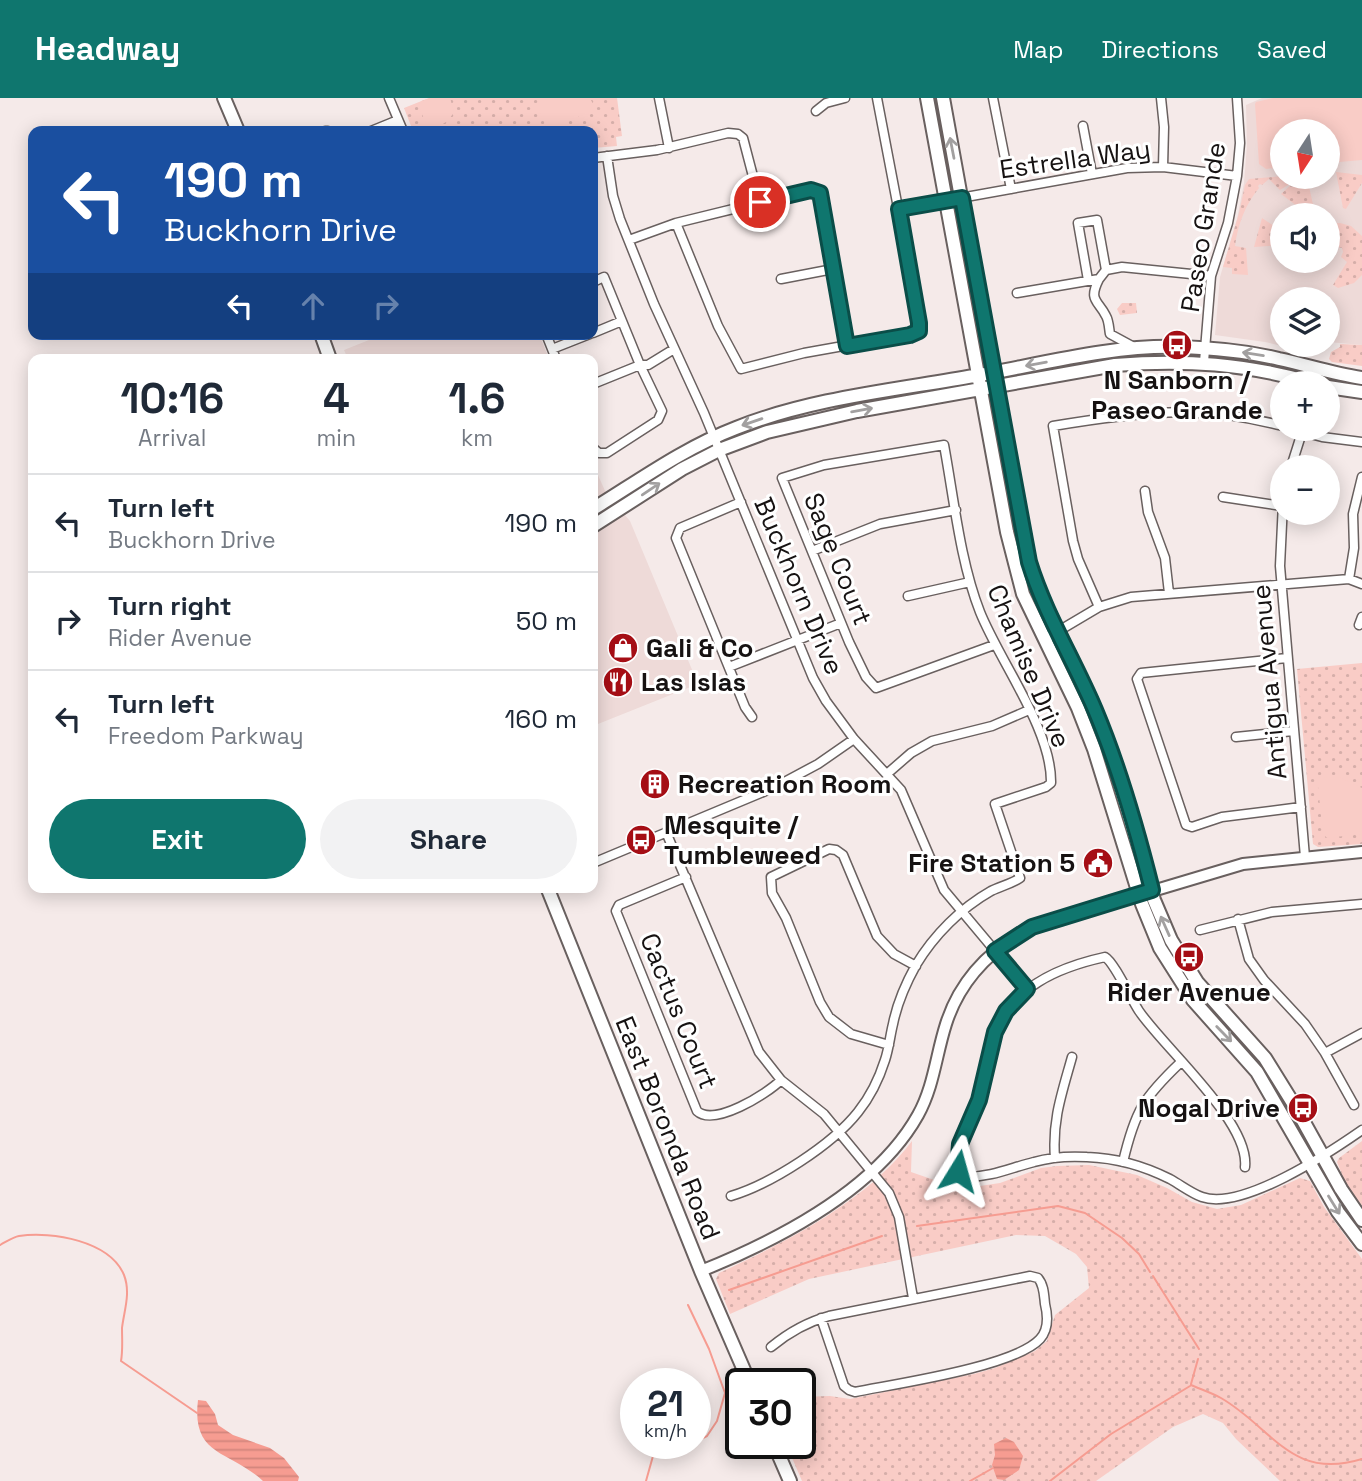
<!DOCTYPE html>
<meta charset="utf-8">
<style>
body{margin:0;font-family:"Space Grotesk",sans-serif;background:#f2f2f3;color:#1f2937;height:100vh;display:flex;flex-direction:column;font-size:26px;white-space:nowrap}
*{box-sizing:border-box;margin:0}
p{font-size:23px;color:#747a83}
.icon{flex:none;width:38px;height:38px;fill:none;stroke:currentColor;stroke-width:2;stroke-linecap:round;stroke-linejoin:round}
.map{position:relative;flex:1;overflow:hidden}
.side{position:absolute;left:28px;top:256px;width:570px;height:539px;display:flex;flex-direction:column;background:#fff;border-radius:14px;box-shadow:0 4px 18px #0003}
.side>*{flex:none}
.hud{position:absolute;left:28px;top:28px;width:570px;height:214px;border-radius:14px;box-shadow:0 4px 18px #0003;background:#1a4fa0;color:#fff;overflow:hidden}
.needle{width:46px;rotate:192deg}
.tools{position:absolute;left:1270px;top:21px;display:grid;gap:14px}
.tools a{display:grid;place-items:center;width:70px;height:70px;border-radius:50%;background:#fff;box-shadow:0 4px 18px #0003;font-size:35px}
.speed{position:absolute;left:620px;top:1270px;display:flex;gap:14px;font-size:35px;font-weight:700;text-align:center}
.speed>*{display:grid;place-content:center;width:91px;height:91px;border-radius:50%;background:#fff;box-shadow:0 4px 18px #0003;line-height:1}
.speed small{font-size:18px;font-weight:400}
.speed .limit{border:4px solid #111;border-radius:10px;background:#fff;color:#111}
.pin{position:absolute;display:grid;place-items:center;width:60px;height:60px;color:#fff;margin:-30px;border:4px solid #fff;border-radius:50%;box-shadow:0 2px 7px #0007}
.me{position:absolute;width:77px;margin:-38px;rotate:8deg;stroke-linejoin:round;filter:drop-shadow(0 0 5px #0008)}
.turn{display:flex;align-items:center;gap:24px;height:147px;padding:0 21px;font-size:32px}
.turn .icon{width:91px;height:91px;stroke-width:2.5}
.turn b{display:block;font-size:49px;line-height:60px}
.lanes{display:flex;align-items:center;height:66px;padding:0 21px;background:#0003;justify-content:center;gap:35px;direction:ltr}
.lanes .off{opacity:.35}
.eta{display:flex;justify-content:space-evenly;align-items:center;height:119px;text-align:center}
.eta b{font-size:42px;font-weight:700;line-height:49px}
.action{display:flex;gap:14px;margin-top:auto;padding:14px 21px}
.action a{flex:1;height:80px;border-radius:42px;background:#0f766e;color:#fff;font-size:28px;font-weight:700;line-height:80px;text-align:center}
.action a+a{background:#f2f2f3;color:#1f2937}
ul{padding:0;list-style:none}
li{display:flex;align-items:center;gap:21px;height:98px;padding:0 21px;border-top:2px solid #e0e1e3}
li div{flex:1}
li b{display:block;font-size:26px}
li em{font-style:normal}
header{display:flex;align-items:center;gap:42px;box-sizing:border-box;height:98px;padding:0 35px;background:#0f766e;color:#fff}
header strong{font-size:33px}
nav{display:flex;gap:38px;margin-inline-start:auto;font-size:24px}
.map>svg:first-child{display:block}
</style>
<header>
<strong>Headway</strong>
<nav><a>Map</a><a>Directions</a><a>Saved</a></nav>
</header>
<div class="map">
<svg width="1362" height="1383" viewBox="0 0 1362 1383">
<defs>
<pattern id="green-dots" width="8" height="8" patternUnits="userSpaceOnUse" patternTransform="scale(1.75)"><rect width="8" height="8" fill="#f9ccc6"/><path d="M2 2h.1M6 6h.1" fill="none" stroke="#d5aea9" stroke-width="1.8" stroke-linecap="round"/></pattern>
<pattern id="water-rules" width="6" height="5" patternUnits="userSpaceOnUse" patternTransform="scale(1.75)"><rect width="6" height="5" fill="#f69c91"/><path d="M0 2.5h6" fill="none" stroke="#d2857c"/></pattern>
</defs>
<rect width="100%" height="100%" fill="#f5eae9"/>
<path fill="#eedad8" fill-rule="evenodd" d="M1262 0H1362V247L1328 244V201H1283V247H1316L1313 255 1265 244 1215 237 1220 179 1237 121 1244 85 1247 47 1246 7ZM1283 33H1328V79H1283ZM1283 117H1328V163H1283Z
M384 236H539L549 261H348L344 252Z
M593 366 606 395 630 423 698 586 593 628Z"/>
<path fill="url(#green-dots)" d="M429 0H617L622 38 616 39 617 48 593 50V33H413L404 10Z
M1336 74 1362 77V85L1346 111 1343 110Z
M1283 78 1301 79 1280 92 1269 81 1262 87 1260 86 1258 88 1259 90C1245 107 1238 126 1235 148L1246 150 1248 177 1232 176V170L1223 169 1239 115 1245 87 1249 81Z
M1307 79 1315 116 1309 117 1281 96 1293 85Z
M970 111 998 255 996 256 970 115Z
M1262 120 1283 134V147L1254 149Z
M1340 125 1351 128 1362 138V177L1354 185 1338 190 1333 187 1347 164 1341 159 1343 154 1342 150 1337 149 1333 154 1328 152V126Z
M1122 205H1136L1137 215 1120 217 1117 211Z
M1340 246 1362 247V268L1332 264 1329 261 1331 254 1340 249Z
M1362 565V746L1318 749 1313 746 1297 571Z
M912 1043 911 1074 943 1085 949 1084 959 1091 1000 1085 1041 1070 1057 1068 1089 1067 1137 1077 1167 1090 1192 1104 1217 1111 1241 1107 1300 1080 1310 1083 1324 1109 1362 1161V1383H1280L1236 1341 1223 1325 1203 1316 1173 1329 1096 1383H802L786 1346H800V1299L830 1298 850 1301 974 1276 995 1270 1035 1253 1047 1243 1055 1217 1089 1190 1087 1169 1076 1156 1045 1138 1016 1137 809 1181 730 1216 716 1181 719 1175C786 1144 866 1104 912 1043Z
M1362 1043V1108L1345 1084 1337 1064 1339 1060Z"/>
<path fill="#f9ccc6" d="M431 0H450L454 14 448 23 429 33 419 9 421 3Z
M539 0H590L593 6 589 15 547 30 539 13Z
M1273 0H1362V62L1328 65V33H1283V69L1266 71 1259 66 1255 6 1256 4Z
M1317 679 1341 680 1362 690V736L1327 740 1323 736Z"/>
<path fill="url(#water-rules)" d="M198 1302 206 1303 215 1316 218 1327 233 1337 270 1350 284 1360 299 1379 298 1383H263C230 1352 191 1359 198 1302Z
M1006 1340 1014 1344 1023 1358 1019 1372 1004 1382 997 1381 992 1367 995 1357 994 1346Z"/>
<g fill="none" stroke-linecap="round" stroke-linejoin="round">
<path stroke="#f69c91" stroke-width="2" d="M917 1128 1058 1108 1085 1115 1122 1140 1139 1156 1150 1174
M0 1147C6 1144 13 1139 19 1138 52 1133 110 1143 124 1177 131 1195 124 1213 122 1230 122 1242 123 1252 121 1263L197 1315
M1153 1178 1199 1251
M729 1192 882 1138
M688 1207 709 1251 725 1295 717 1323 707 1338 695 1344
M1191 1286 1198 1261
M1191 1287C1200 1291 1212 1295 1221 1300 1273 1330 1291 1383 1362 1361
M646 1383 653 1358 692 1346
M970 1383 993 1370
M1050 1383 1111 1336 1190 1288"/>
<g stroke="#69605f" stroke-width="11">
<path id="minor" d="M389 0 403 33
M659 0 669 50
M993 0 1011 91
M1161 0 1164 29 1163 69
M816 13 826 5 845 0
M1083 28 1092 76
M325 33H328
M371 33 398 22
M607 58 613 98 620 121 654 206 704 315 813 580 826 603 854 641 901 692 944 792 1027 891
M593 60 657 52 728 35 738 36 743 40 760 105
M899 111 1127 70 1163 69 1237 78
M676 125 718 228 741 271 804 255 916 235 919 233 920 225 877 0
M629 142 676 125 811 92 818 93 847 248
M1106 172 1122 169 1211 178
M781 181 833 171
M1099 181C1088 203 1098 202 1106 218 1109 223 1109 231 1110 236L1134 249
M593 184 604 179 640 267 662 313 658 322 607 355H599L593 350
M1017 195 1099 181 1106 172 1097 122 1078 125 1088 182
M593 235 622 223
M546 236 556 261
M552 251 590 236
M1204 264 1211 178 1228 125 1237 78 1240 45 1237 0
M593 286 640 267H648L674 251
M1291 331 1322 339 1362 344
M1291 369 1303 331
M1145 393 1148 414 1165 460 1169 495
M1223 399 1282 408
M741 404 680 430 676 440 745 609 752 619
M1283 405 1280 468 1305 759
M812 453 880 426 956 412
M1349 481 1354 450 1353 416 1362 379
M908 498 970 484
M1099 509 1078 461 1073 443 1053 328C1137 314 1199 306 1283 328
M1359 527 1362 519
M1045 541 1099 509 1131 499 1349 481 1362 486
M1287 560 1141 575 1137 581 1186 727 1192 729 1222 719 1301 709
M729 569 841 525
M1236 639 1293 633
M888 675 911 655 932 643 992 628 1029 612
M666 734 759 954 781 982 824 1016 889 1095 899 1119 913 1200
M593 765 775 689 818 666 854 641
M686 779 619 807 616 813 697 1013C714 1029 767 996 781 982
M1238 821 1249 861 1264 882 1305 926 1325 955 1354 1007
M1200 832 1272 814 1362 806
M889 947 851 936 829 919 820 904 786 820 772 795 771 779 829 751 836 752 843 757 877 838 894 856 916 868
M1325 955 1362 935
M1055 1060C1052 1022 1062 995 1072 959
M1123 1064C1135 1013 1143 1000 1181 964
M1245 1069C1250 1024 1165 951 1139 913 1131 901 1114 864 1105 859 1059 869 1011 889 994 937 987 957 987 980 980 1001 971 1026 957 1045 958 1073L966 1079C992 1079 1010 1070 1034 1064 1051 1059 1070 1058 1087 1059 1116 1060 1144 1068 1170 1081 1181 1087 1191 1095 1202 1099 1242 1113 1329 1055 1362 1032
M731 1098C771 1086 832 1047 858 1014 870 999 879 981 885 962 889 950 890 938 893 926 897 906 906 885 916 867 934 837 961 810 991 793 1001 788 1011 786 1020 780L995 706 1046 689 1051 685C1052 632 1000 564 980 514 960 463 954 401 944 347L824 367 782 380 849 544 866 579 876 590 994 547
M771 1249C788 1235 807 1224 829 1218L1030 1178 1038 1180C1044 1187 1044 1197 1045 1206 1048 1218 1049 1231 1040 1241 1014 1269 894 1286 855 1294L849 1292 844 1288 821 1220"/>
</g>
<g stroke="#69605f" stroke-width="14">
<path id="tertiary" d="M701 1173C778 1142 876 1092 918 1017 934 988 936 957 946 926 960 882 992 850 1032 829L1243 766 1362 754"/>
</g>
<g stroke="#69605f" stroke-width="16">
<path id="secondary" d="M224 0 238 33
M927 0 1007 434 1023 496 1078 610 1094 651 1142 806 1160 850 1193 902 1257 974 1338 1114 1362 1146
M943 0 1022 436 1037 491 1084 587 1105 638 1154 802 1171 842 1197 884 1265 960 1296 1010 1341 1091 1362 1122
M321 236 330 261
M1328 289 1362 294
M593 411C640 382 684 350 736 330 811 300 895 292 974 278 1042 266 1111 247 1179 249 1213 250 1246 253 1279 261 1307 267 1334 276 1362 280
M593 428 682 371 719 352 767 334 857 313 1115 267C1186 261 1245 266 1314 285
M547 789 701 1173 750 1286
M774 1346 790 1383"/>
</g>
<use href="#minor" stroke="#fff" stroke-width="8"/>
<use href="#tertiary" stroke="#fff" stroke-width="10"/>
<use href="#secondary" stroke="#fff" stroke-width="12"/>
</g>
<defs><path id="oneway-shaft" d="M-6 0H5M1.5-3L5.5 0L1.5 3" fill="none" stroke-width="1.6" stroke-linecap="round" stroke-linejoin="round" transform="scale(1.75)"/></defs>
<g stroke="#a2a0a0">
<use href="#oneway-shaft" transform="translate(952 50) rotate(-101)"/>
<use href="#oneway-shaft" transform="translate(1253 256) rotate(-171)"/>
<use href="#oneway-shaft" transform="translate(1036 266) rotate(170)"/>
<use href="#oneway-shaft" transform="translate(862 312) rotate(-10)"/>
<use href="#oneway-shaft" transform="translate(752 324) rotate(161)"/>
<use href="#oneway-shaft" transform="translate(651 391) rotate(-34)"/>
<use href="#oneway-shaft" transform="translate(1165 828) rotate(-114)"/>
<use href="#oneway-shaft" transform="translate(1224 936) rotate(46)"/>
<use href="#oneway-shaft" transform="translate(1334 1107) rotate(58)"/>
</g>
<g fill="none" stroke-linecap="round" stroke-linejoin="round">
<g stroke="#0a4d48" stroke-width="18">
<path id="route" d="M760 104 811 92 820 95 847 248 910 237 919 233V225L899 111 962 100 1029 464C1045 516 1074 562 1095 612 1119 669 1137 732 1152 792L1032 829 995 853 1027 891 1006 913 995 934 979 1002 960 1046 958 1073"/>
</g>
<use href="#route" stroke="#0f766e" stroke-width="12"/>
</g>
<defs>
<g id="bus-disc" transform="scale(1.575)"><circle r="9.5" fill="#a50e15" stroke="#fff"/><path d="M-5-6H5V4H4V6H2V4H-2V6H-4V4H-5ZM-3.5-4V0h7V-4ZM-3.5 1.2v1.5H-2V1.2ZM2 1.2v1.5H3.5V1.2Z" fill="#fff"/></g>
<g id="shop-disc" transform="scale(1.575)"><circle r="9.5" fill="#a50e15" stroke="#fff"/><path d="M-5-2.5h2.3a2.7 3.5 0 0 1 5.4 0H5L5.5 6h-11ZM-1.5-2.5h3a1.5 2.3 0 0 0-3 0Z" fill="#fff"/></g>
<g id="restaurant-disc" transform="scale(1.575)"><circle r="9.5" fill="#a50e15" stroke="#fff"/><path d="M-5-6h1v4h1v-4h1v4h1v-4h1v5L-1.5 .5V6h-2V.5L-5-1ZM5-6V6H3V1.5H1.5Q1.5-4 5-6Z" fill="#fff"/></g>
<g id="building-disc" transform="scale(1.575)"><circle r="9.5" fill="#a50e15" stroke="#fff"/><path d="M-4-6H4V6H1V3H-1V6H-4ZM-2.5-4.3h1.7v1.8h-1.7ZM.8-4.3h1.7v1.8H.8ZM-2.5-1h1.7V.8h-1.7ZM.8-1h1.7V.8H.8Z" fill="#fff"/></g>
<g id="civic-disc" transform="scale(1.575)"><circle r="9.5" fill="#a50e15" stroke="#fff"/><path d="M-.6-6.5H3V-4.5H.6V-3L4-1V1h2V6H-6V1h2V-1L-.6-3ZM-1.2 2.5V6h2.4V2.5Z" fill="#fff"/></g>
</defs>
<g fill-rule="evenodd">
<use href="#bus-disc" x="1177" y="247"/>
<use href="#shop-disc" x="623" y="550"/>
<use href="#restaurant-disc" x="618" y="584"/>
<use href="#building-disc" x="655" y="686"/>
<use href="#bus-disc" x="641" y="742"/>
<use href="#civic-disc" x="1098" y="765"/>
<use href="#bus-disc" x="1189" y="859"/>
<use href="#bus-disc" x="1303" y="1010"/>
</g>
<g text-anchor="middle" stroke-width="6" stroke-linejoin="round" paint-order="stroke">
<g font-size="26" fill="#161212" stroke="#fff">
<text transform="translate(1075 61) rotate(-8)" y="9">Estrella Way</text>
<text transform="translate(1203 129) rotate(-81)" y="9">Paseo Grande</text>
<text transform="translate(838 461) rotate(68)" y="9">Sage Court</text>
<text transform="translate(799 488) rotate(67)" y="9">Buckhorn Drive</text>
<text transform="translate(1029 568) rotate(67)" y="9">Chamise Drive</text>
<text transform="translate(1269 584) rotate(-95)" y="9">Antigua Avenue</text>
<text transform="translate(679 913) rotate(68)" y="9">Cactus Court</text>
<text transform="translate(668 1030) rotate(68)" y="9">East Boronda Road</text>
</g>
<g font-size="26" font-weight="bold" fill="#161212" stroke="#fff" text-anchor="start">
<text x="1177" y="291" text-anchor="middle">N Sanborn /<tspan x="1177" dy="30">Paseo Grande</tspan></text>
<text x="646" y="559">Gali &amp; Co</text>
<text x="641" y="593">Las Islas</text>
<text x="678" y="695">Recreation Room</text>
<text x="664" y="736">Mesquite /<tspan x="664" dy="30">Tumbleweed</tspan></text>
<text x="1075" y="774" text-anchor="end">Fire Station 5</text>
<text x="1189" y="903" text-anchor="middle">Rider Avenue</text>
<text x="1280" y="1019" text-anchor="end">Nogal Drive</text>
</g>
</g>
</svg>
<div class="tools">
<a><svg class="needle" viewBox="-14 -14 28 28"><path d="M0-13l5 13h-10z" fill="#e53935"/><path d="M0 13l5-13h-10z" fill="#747a83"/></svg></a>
<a><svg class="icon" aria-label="sound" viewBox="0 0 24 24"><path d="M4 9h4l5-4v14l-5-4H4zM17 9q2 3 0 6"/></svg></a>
<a><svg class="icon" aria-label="layers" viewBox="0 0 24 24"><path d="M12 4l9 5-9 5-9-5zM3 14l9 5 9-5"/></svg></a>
<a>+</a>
<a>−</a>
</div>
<div class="speed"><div>21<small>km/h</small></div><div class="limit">30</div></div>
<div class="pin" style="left:760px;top:104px;background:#d93025"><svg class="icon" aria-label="arrive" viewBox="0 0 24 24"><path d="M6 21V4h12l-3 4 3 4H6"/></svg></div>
<svg class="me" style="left:958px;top:1073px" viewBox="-20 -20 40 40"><path d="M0-17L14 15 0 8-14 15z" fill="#0f766e" stroke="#fff" stroke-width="4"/></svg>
<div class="hud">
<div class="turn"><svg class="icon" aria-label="left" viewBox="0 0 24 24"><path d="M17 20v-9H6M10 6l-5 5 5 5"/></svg><div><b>190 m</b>Buckhorn Drive</div></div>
<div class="lanes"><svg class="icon" aria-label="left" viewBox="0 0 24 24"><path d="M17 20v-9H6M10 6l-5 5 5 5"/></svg><svg class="icon off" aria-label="ahead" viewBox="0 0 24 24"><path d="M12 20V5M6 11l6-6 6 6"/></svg><svg class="icon off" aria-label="right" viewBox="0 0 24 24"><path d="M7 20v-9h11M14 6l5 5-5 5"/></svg></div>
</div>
<section class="side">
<div class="eta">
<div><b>10:16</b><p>Arrival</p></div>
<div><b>4</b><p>min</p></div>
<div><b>1.6</b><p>km</p></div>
</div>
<ul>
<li><svg class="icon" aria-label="left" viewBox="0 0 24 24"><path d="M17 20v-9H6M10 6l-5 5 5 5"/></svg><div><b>Turn left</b><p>Buckhorn Drive</p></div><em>190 m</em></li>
<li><svg class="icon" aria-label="right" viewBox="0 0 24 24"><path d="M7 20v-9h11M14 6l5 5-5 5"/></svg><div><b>Turn right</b><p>Rider Avenue</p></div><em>50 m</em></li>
<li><svg class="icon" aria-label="left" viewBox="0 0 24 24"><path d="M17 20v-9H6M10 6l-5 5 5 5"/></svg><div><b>Turn left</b><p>Freedom Parkway</p></div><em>160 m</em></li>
</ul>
<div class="action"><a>Exit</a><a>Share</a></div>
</section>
</div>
